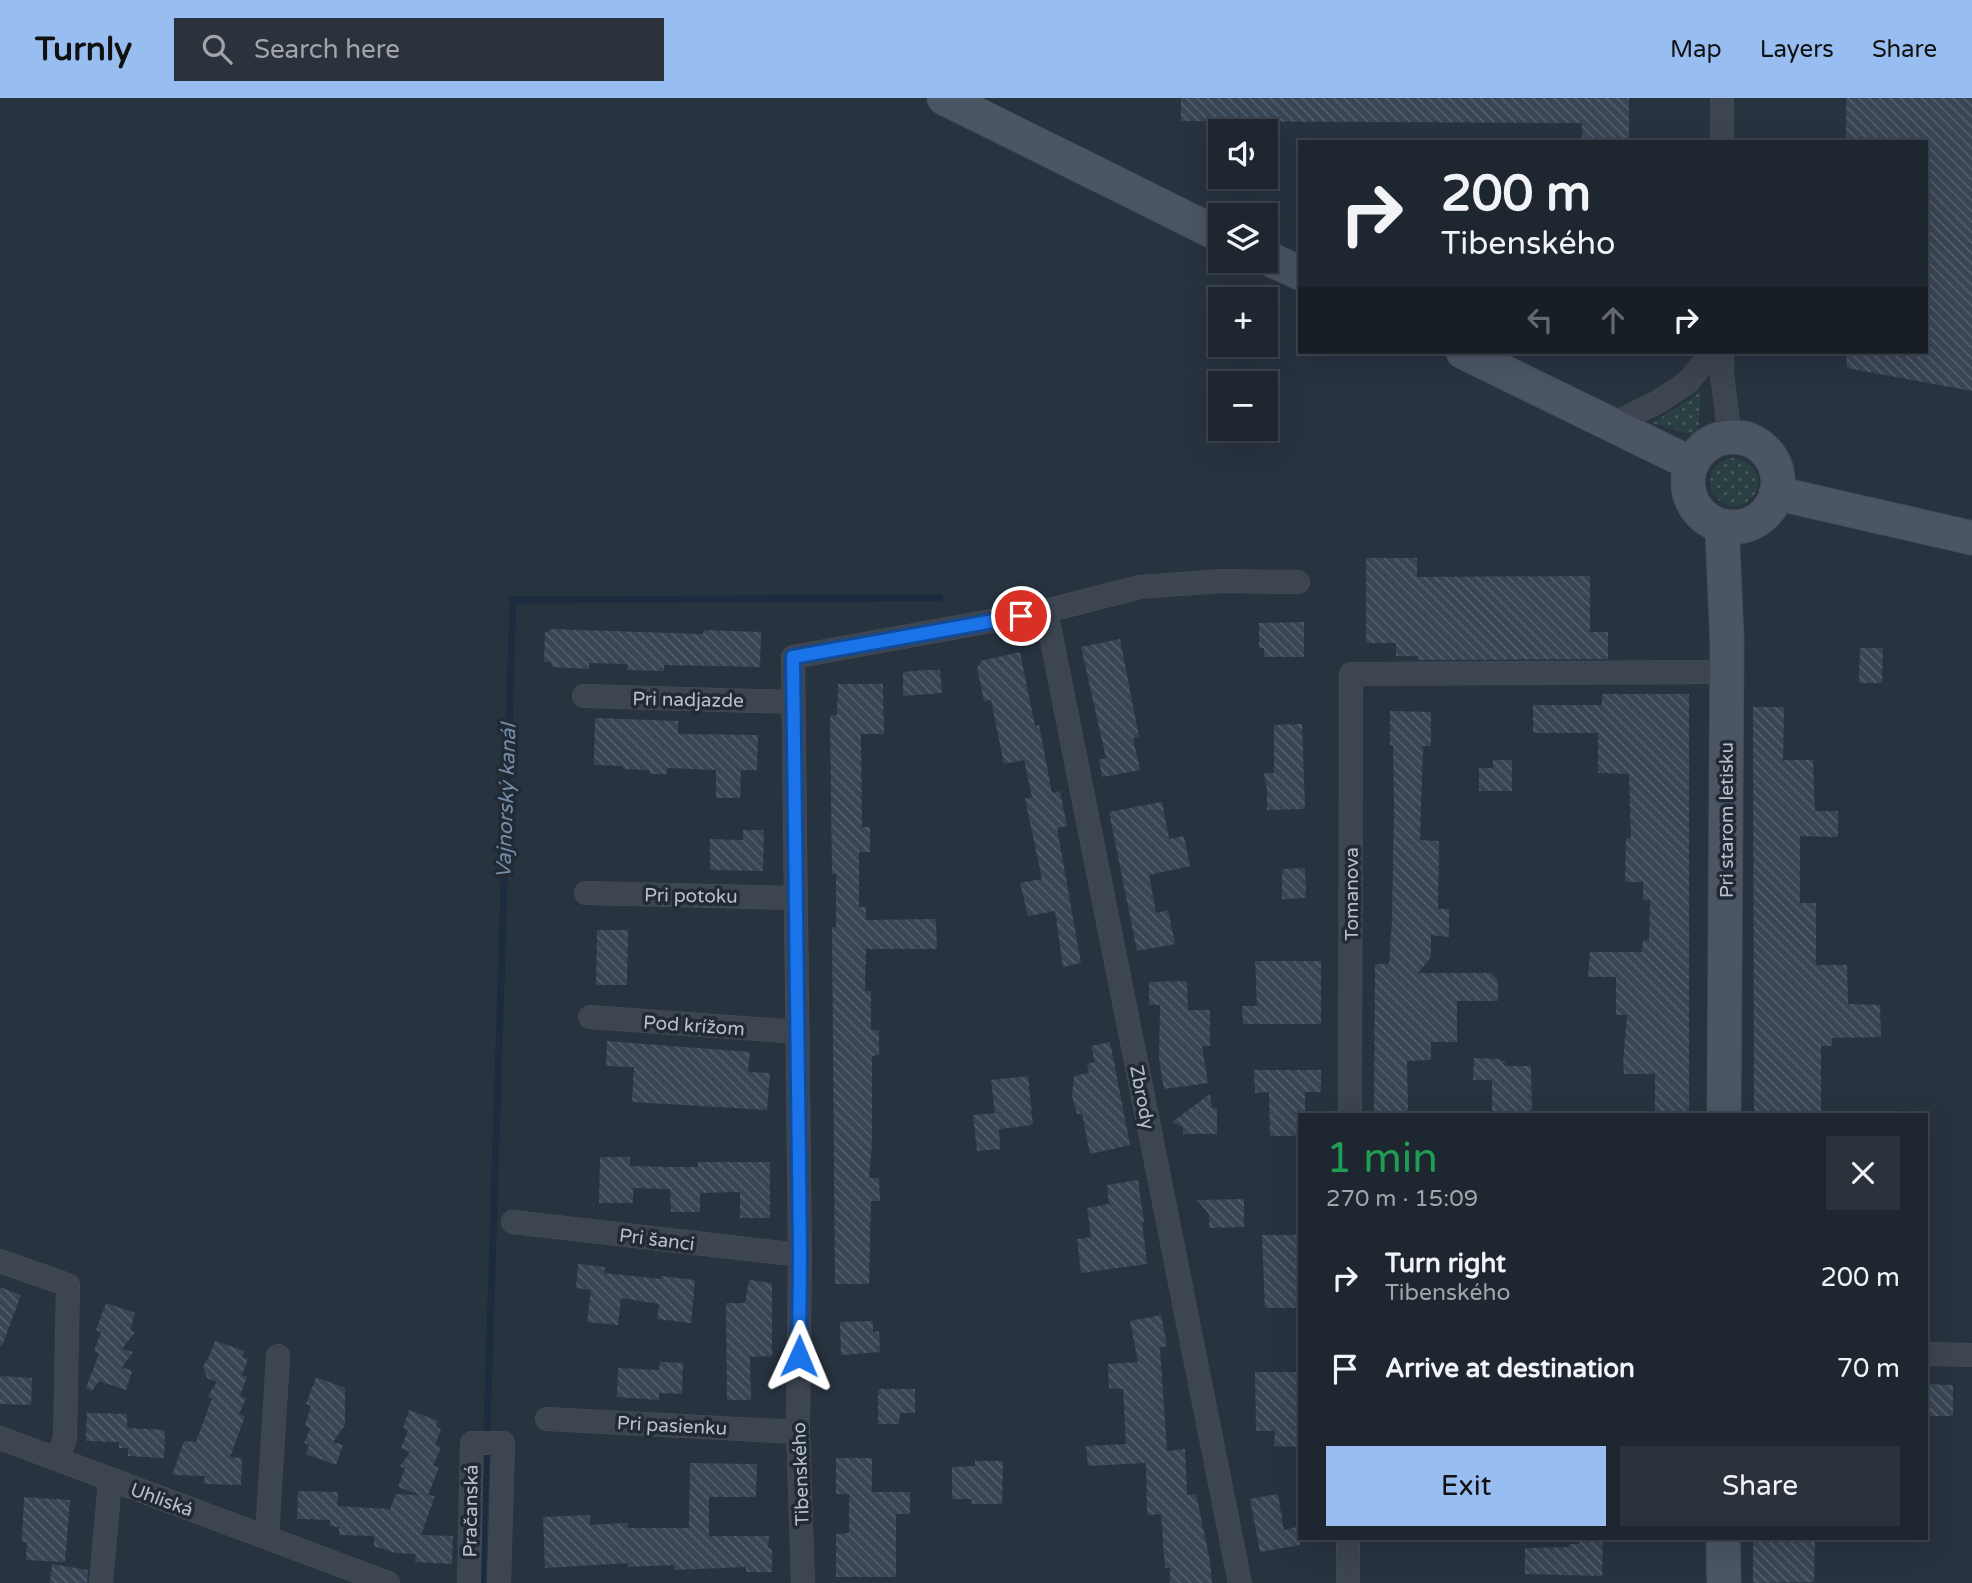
<!DOCTYPE html>
<meta charset="utf-8">
<style>
body{margin:0;font-family:"Varela Round",sans-serif;background:#2b323c;color:#f1f3f6;height:100vh;display:flex;flex-direction:column;font-size:26px;white-space:nowrap}
*{box-sizing:border-box;margin:0}
p{font-size:23px;color:#a1a5ab}
.icon{flex:none;width:38px;height:38px;fill:none;stroke:currentColor;stroke-width:2;stroke-linecap:round;stroke-linejoin:round}
.map{position:relative;flex:1;overflow:hidden}
.sheet{position:absolute;left:1298px;top:1015px;width:630px;height:427px;display:flex;flex-direction:column;background:#1e2630;border-radius:0px;box-shadow:0 7px 28px #0002,0 0 0 2px #3c434c}
.sheet>*{flex:none}
.hud{position:absolute;left:1298px;top:42px;width:630px;height:214px;border-radius:0px;box-shadow:0 7px 28px #0002,0 0 0 2px #3c434c;background:#1e2630;color:#f1f3f6;overflow:hidden}
.fabs{position:absolute;left:1208px;top:21px;display:grid;gap:14px}
.fabs a{display:grid;place-items:center;width:70px;height:70px;border-radius:0px;background:#1e2630;box-shadow:0 7px 28px #0002,0 0 0 2px #3c434c;font-size:35px}
.pin{position:absolute;display:grid;place-items:center;width:60px;height:60px;color:#fff;margin:-30px;border:4px solid #fff;border-radius:50%;box-shadow:0 2px 7px #0007}
.me{position:absolute;width:77px;margin:-38px;rotate:1deg;stroke-linejoin:round;filter:drop-shadow(0 0 5px #0008)}
.turn{display:flex;align-items:center;gap:24px;height:147px;padding:0 28px;font-size:32px}
.turn .icon{width:91px;height:91px;stroke-width:2.5}
.turn b{display:block;font-size:49px;line-height:60px}
.lanes{display:flex;align-items:center;height:66px;padding:0 28px;background:#0003;justify-content:center;gap:35px;direction:ltr}
.lanes .off{opacity:.35}
.round{display:grid;place-items:center;flex:none;width:74px;height:74px;border-radius:0px;background:#2b323c}
.summary{display:flex;align-items:center;justify-content:space-between;height:119px;padding:0 28px}
h1{font-size:42px;font-weight:600;line-height:52px;color:#1e9e55}
.action{display:flex;gap:14px;margin-top:auto;padding:14px 28px}
.action a{flex:1;height:80px;border-radius:0px;background:#98bdf1;color:#111;font-size:28px;font-weight:600;line-height:80px;text-align:center}
.action a+a{background:#2b323c;color:#f1f3f6}
ul{padding:0;list-style:none}
li{display:flex;align-items:center;gap:21px;height:91px;padding:0 28px}
li div{flex:1}
li b{display:block;font-size:26px}
li em{font-style:normal}
header{display:flex;align-items:center;gap:42px;box-sizing:border-box;height:98px;padding:0 35px;background:#98bdf1;color:#111}
header strong{font-size:33px}
nav{display:flex;gap:38px;margin-inline-start:auto;font-size:24px}
.search{width:490px;height:63px;background:#2b323c;display:flex;align-items:center;gap:18px;box-sizing:border-box;padding:0 24px;border-radius:0px;color:#a1a5ab;font-size:26px}
.map>svg:first-child{display:block}
</style>
<header>
<strong>Turnly</strong>
<div class="search"><svg class="icon" aria-label="search" viewBox="0 0 24 24"><circle cx="10" cy="10" r="6"/><path d="M15 15l6 6"/></svg>Search here</div>
<nav><a>Map</a><a>Layers</a><a>Share</a></nav>
</header>
<div class="map">
<svg width="1972" height="1485" viewBox="0 0 1972 1485">
<defs>
<pattern id="grass-dots" width="8" height="8" patternUnits="userSpaceOnUse" patternTransform="scale(1.75)"><rect width="8" height="8" fill="#2a3f41"/><path d="M2 2h.1M6 6h.1" fill="none" stroke="#47595b" stroke-width="1.8" stroke-linecap="round"/></pattern>
<pattern id="building-back-hatch" width="6" height="6" patternUnits="userSpaceOnUse" patternTransform="scale(1.75)"><rect width="6" height="6" fill="#384554"/><path d="M-1 5l2 2M0 0l6 6M5-1l2 2" fill="none" stroke="#535e6b"/></pattern>
</defs>
<rect width="100%" height="100%" fill="#283340"/>
<path fill="url(#grass-dots)" d="M1701 294 1698 338 1652 325Z
M1710 384a24 24 0 1 1 48 0a24 24 0 1 1-48 0Z"/>
<g fill="none" stroke-linecap="round" stroke-linejoin="round">
<path stroke="#1c2b3e" stroke-width="7" d="M487 1331 513 502 940 500
M482 1482 486 1357"/>
</g>
<path fill="url(#building-back-hatch)" d="M1181 0H1629V44H1582V25L1181 23Z
M1846 0H1972V293L1847 270 1846 254H1927V44H1846Z
M1366 460H1417V479L1590 478V534H1608V561L1418 562V558H1396V545H1366Z
M1304 524V559H1264V550H1259V525Z
M549 531 703 536 704 532 761 534 760 569 664 567V573L627 572V566L589 565V571L552 569 551 564H544L545 534H549Z
M1120 541 1139 639 1133 640 1140 672 1102 679 1099 662 1106 660 1081 549Z
M1860 550H1883L1882 585H1859Z
M1020 554 1035 628 1039 627 1052 695 1060 693 1067 728 1057 730 1081 865 1063 869 1055 813 1028 818 1020 785 1042 781 1025 701 1032 699 1024 662 1004 666 991 602 984 603 977 570 981 563Z
M926 572H940L942 595 903 598V574Z
M838 586H883L884 636H861L862 729H870V754H859V809H866V822L936 821 937 851H866L865 893H871V932H879V957L872 958V1045L869 1080H879L880 1103H871L869 1186H835L832 829H836V776H832L830 618 837 617Z
M1602 596H1689V1017H1655V976H1624L1623 965 1627 917H1616V879H1588L1590 854H1642L1643 842 1649 843 1650 802H1643V784H1625L1626 740H1631L1629 676 1598 675V635H1533V607H1602Z
M1753 609H1784L1783 662H1813L1815 713H1838V739L1800 738V805H1816V867H1847L1848 906 1880 907 1881 939 1832 940V948H1821V1017H1754Z
M1390 613 1431 614V648H1423L1420 742 1439 743 1438 811H1449V839L1431 837V859L1418 875H1491L1498 882V903H1457V944H1431V962L1407 963 1408 1014 1374 1015 1375 866H1389L1392 822 1394 711 1393 647H1390Z
M595 620 678 623V636L758 637 757 672H741L740 700H716V672L667 670V676H650L649 672 623 671V668L594 667Z
M1302 626 1305 711 1267 712V691L1264 675H1274V627Z
M1493 662H1512V693H1479V670H1493Z
M1162 704 1169 741 1184 738 1190 768 1149 777 1156 815 1168 812 1175 846 1137 853 1109 714Z
M743 732H764L763 773 710 772V741L743 742Z
M1305 770 1306 800 1282 801V771Z
M597 832H628L627 887H596Z
M1255 863H1321V926H1243L1242 908H1257Z
M1187 883 1188 912H1210V948H1202L1208 985 1164 991 1159 961 1160 907H1149V884Z
M607 943 750 954 748 974 770 975 767 1012 632 1004 634 969 606 968Z
M1110 944 1130 1047 1090 1056 1082 1016H1077L1072 998 1074 978 1089 975 1087 966 1095 964 1091 948Z
M1474 960 1501 961 1500 963H1505L1504 968H1531L1532 1017H1492V982H1473Z
M1254 972H1321V994H1305V1017H1300V1038H1270L1269 994 1255 995Z
M1028 978 1033 1027 999 1031 1000 1051 977 1053 973 1017 995 1015 991 982Z
M1210 996 1212 1010H1217V1036H1183V1029L1172 1024Z
M600 1059H630V1068L673 1069H698V1064H770V1120H740V1094L700 1095V1114H671L670 1091 633 1090V1105H599Z
M1138 1082 1144 1124H1142L1147 1166 1081 1175 1077 1141 1091 1139 1087 1110 1109 1106 1107 1087Z
M1244 1101V1129L1209 1130V1116L1197 1102Z
M1262 1137H1300V1210H1265Z
M578 1166 605 1169 604 1175 661 1181 662 1178 695 1182 691 1225 657 1221 659 1206 621 1200 618 1227 587 1224 591 1192 576 1190Z
M749 1182 772 1185V1258L750 1259 751 1302H727L726 1205H745Z
M0 1189 21 1197 2 1248H0Z
M106 1205 135 1215 130 1232 135 1234 122 1251 133 1254 122 1269 132 1273 126 1292 99 1283 92 1293 86 1290 99 1256 94 1253 101 1234 96 1232Z
M1161 1217 1167 1248 1160 1250 1167 1353 1185 1351 1187 1397 1196 1396 1210 1463 1212 1485H1170V1470H1165L1161 1416 1147 1417 1146 1365 1088 1368 1086 1348 1126 1346 1123 1291 1109 1290 1108 1266 1138 1264 1130 1223Z
M873 1223V1234L879 1233 880 1254 841 1257 840 1224Z
M215 1243 245 1253 242 1259 248 1261 242 1277 247 1279 240 1298 246 1300 239 1316 245 1318 230 1359 242 1360 241 1387 204 1386 205 1378 172 1377 184 1343 196 1344 212 1300 207 1299 217 1284 207 1280 203 1268 209 1259Z
M660 1264 683 1265 682 1296 659 1295V1302L617 1299 618 1270 659 1272Z
M1255 1274H1300V1349L1274 1348 1275 1333H1256Z
M0 1278 32 1280 31 1307 0 1306Z
M316 1279 345 1290V1327L333 1344 343 1347 336 1367 306 1356 309 1347 304 1345 310 1330 305 1328 311 1308 306 1306Z
M1927 1286 1953 1287V1318H1927Z
M878 1291H915V1315H900L899 1326H878Z
M409 1312 438 1323 436 1329 441 1331 435 1347 441 1349 433 1368 439 1369 428 1397 435 1398 421 1437 453 1438 452 1466 415 1464 416 1456 396 1455 374 1448V1438L339 1437V1429L330 1428V1422L297 1421 298 1393 338 1394 337 1408 390 1411 396 1396 420 1397 398 1389 405 1370 400 1368 410 1354 401 1350 408 1332 403 1330Z
M87 1315 127 1316V1330L165 1332 164 1360 128 1358V1350H119V1344L86 1343Z
M836 1360H872V1394H910V1416H896V1479H836V1436L849 1435V1396H836Z
M975 1363H1003L1002 1406H971L972 1401H952V1369L975 1368Z
M690 1365 757 1366 756 1399H709V1438H769L768 1450 772 1451V1474H746V1469L674 1472V1467L628 1469V1465L545 1470 543 1419 590 1417V1427L627 1425 628 1430H689Z
M1278 1396 1284 1432 1300 1428V1447L1260 1454 1250 1401Z
M24 1399 70 1402 65 1464 26 1462 27 1444H22Z
M1580 1440H1603L1602 1478 1525 1476V1450L1569 1449V1446H1579Z
M1753 1440H1815L1814 1484 1753 1485Z
M52 1466 88 1472 87 1485H50Z"/>
<g fill="none" stroke-linecap="round" stroke-linejoin="round">
<g stroke="#464e59" stroke-width="24">
<path id="street" d="M1722 0V44
M1722 254V276L1730 340
M1613 326 1658 304 1688 284 1712 254
M1046 513 1240 1485
M584 598 793 604
M586 795 796 800
M590 919 798 934
M1350 1017 1351 576 1727 574
M513 1124 800 1157
M0 1163 68 1187 65 1340 58 1361
M1927 1256 1972 1257
M547 1321 798 1334
M0 1340 388 1485
M267 1439 278 1258
M101 1485 110 1382
M469 1485 472 1345H503L499 1485
M803 1485 798 1334 800 1157 793 559 1046 513 1140 489 1221 483 1298 484
M1348 1485V1440"/>
</g>
<g stroke="#464e59" stroke-width="35">
<path id="secondary" d="M944 0 1220 137
M1265 159 1300 175
M1463 254 1692 366
M1688 384a45 45 0 1 1 90 0a45 45 0 1 1-90 0Z
M1776 395 1972 440
M1722 428 1727 543 1724 1017
M1723 1440 1724 1485"/>
</g>
<use href="#street" stroke="#3c4550" stroke-width="23"/>
<use href="#secondary" stroke="#4b5563" stroke-width="33"/>
</g>
<g fill="none" stroke-linecap="round" stroke-linejoin="round">
<g stroke="#114b97" stroke-width="18">
<path id="route" d="M799 1258 800 1157 793 559 1021 518"/>
</g>
<use href="#route" stroke="#1a73e8" stroke-width="12"/>
</g>
<g text-anchor="middle" stroke-width="7" stroke-linejoin="round" paint-order="stroke">
<g font-size="19" fill="#b9c0ca" stroke="#212a35">
<text transform="translate(688 601) rotate(1)" y="7">Pri nadjazde</text>
<text transform="translate(1726 722) rotate(-90)" y="7">Pri starom letisku</text>
<text transform="translate(1351 796) rotate(-90)" y="7">Tomanova</text>
<text transform="translate(691 797) rotate(1)" y="7">Pri potoku</text>
<text transform="translate(694 927) rotate(4)" y="7">Pod krížom</text>
<text transform="translate(1143 999) rotate(79)" y="7">Zbrody</text>
<text transform="translate(657 1141) rotate(7)" y="7">Pri šanci</text>
<text transform="translate(672 1327) rotate(3)" y="7">Pri pasienku</text>
<text transform="translate(800 1376) rotate(-92)" y="7">Tibenského</text>
<text transform="translate(162 1401) rotate(20)" y="7">Uhliská</text>
<text transform="translate(470 1413) rotate(-89)" y="7">Pračanská</text>
</g>
<g font-size="21" font-style="italic" fill="#758ca6" stroke="#212a35">
<text transform="translate(506 703) rotate(-88)" y="7">Vajnorský kanál</text>
</g>
</g>
</svg>
<div class="fabs">
<a><svg class="icon" aria-label="sound" viewBox="0 0 24 24"><path d="M4 9h4l5-4v14l-5-4H4zM17 9q2 3 0 6"/></svg></a>
<a><svg class="icon" aria-label="layers" viewBox="0 0 24 24"><path d="M12 4l9 5-9 5-9-5zM3 14l9 5 9-5"/></svg></a>
<a>+</a>
<a>−</a>
</div>
<div class="pin" style="left:1021px;top:518px;background:#d93025"><svg class="icon" aria-label="arrive" viewBox="0 0 24 24"><path d="M6 21V4h12l-3 4 3 4H6"/></svg></div>
<svg class="me" style="left:799px;top:1258px" viewBox="-20 -20 40 40"><path d="M0-17L14 15 0 8-14 15z" fill="#1a73e8" stroke="#fff" stroke-width="4"/></svg>
<div class="hud">
<div class="turn"><svg class="icon" aria-label="right" viewBox="0 0 24 24"><path d="M7 20v-9h11M14 6l5 5-5 5"/></svg><div><b>200 m</b>Tibenského</div></div>
<div class="lanes"><svg class="icon off" aria-label="left" viewBox="0 0 24 24"><path d="M17 20v-9H6M10 6l-5 5 5 5"/></svg><svg class="icon off" aria-label="ahead" viewBox="0 0 24 24"><path d="M12 20V5M6 11l6-6 6 6"/></svg><svg class="icon" aria-label="right" viewBox="0 0 24 24"><path d="M7 20v-9h11M14 6l5 5-5 5"/></svg></div>
</div>
<section class="sheet">
<div class="summary"><div><h1>1 min</h1><p>270 m · 15:09</p></div><a class="round"><svg class="icon" aria-label="close" viewBox="0 0 24 24"><path d="M6 6l12 12M18 6L6 18"/></svg></a></div>
<ul>
<li><svg class="icon" aria-label="right" viewBox="0 0 24 24"><path d="M7 20v-9h11M14 6l5 5-5 5"/></svg><div><b>Turn right</b><p>Tibenského</p></div><em>200 m</em></li>
<li><svg class="icon" aria-label="arrive" viewBox="0 0 24 24"><path d="M6 21V4h12l-3 4 3 4H6"/></svg><div><b>Arrive at destination</b></div><em>70 m</em></li>
</ul>
<div class="action"><a>Exit</a><a>Share</a></div>
</section>
</div>
